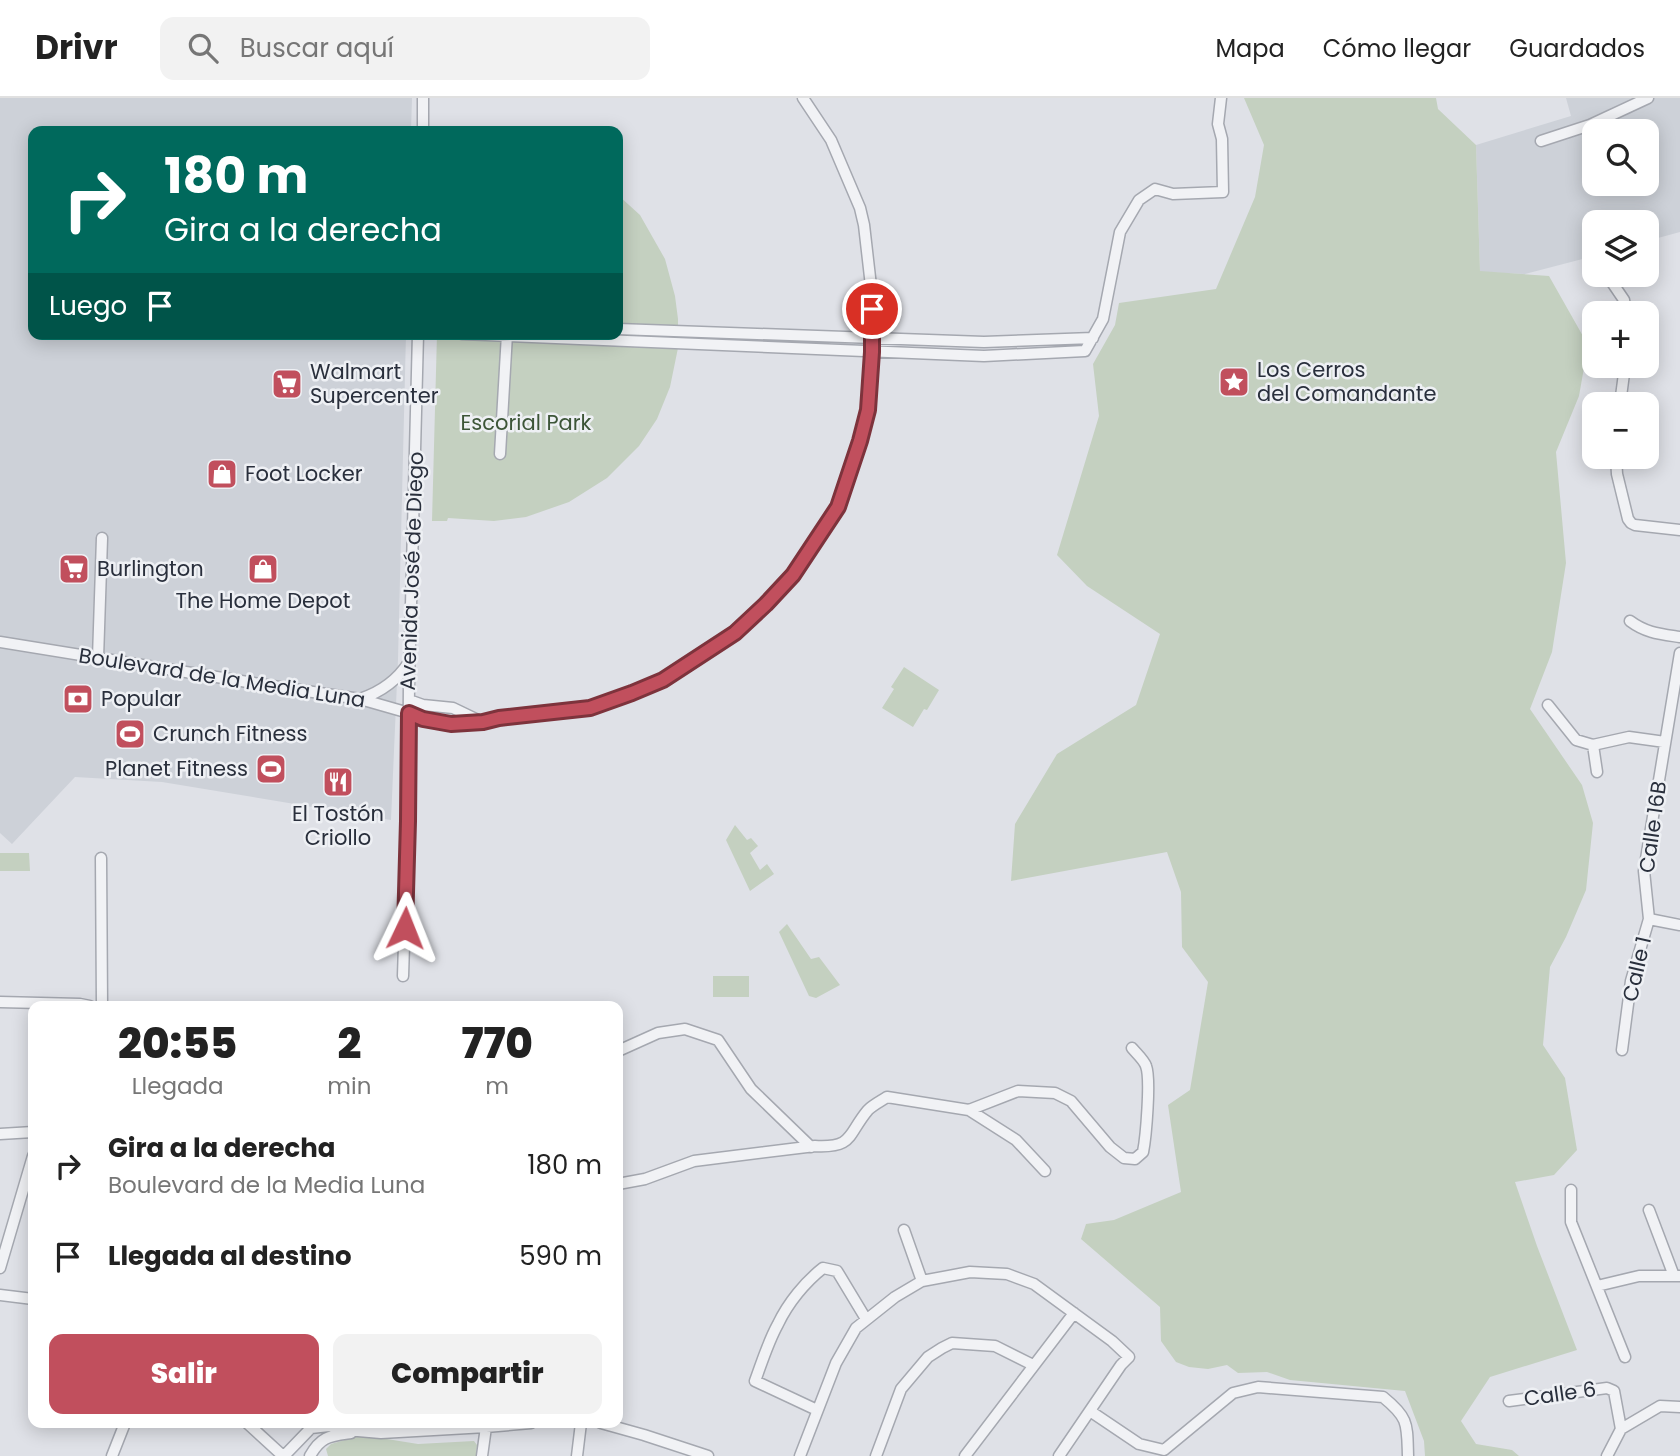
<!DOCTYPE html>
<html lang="es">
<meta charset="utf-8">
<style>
body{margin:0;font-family:Poppins,sans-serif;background:#f2f2f2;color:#222;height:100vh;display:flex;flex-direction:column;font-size:26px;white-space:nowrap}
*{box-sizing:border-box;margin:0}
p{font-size:23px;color:#767676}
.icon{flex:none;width:38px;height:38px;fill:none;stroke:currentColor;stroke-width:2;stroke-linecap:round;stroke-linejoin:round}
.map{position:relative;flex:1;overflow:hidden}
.sheet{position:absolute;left:28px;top:903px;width:595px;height:427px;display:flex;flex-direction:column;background:#fff;border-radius:14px;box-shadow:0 4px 18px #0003}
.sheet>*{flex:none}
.guide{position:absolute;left:28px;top:28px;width:595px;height:214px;border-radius:14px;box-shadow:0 4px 18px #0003;background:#00695c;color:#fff;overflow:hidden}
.fabs{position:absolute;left:1582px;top:21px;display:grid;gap:14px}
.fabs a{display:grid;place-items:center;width:77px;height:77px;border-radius:14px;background:#fff;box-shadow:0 4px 18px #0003;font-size:35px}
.pin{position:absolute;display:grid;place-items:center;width:60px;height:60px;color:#fff;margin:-30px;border:4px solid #fff;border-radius:50%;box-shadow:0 2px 7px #0007}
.me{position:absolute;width:77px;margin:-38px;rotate:2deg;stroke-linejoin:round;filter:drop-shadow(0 0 5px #0008)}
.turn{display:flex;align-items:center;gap:24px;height:147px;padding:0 21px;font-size:32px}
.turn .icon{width:91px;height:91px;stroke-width:2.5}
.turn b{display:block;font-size:49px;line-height:60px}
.then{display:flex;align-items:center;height:66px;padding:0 21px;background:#0003;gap:14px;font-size:26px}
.eta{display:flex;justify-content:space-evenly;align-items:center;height:119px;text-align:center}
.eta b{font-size:42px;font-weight:800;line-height:49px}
.button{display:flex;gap:14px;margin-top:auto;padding:14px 21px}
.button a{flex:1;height:80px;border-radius:14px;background:#c14f5d;color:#fff;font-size:28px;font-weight:800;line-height:80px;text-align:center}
.button a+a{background:#f2f2f2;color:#222}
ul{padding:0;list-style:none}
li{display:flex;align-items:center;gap:21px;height:91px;padding:0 21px}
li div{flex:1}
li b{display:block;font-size:26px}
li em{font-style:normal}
header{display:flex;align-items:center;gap:42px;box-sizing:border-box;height:98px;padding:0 35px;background:#fff;border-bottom:2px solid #e0e0e0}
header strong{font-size:33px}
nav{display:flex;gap:38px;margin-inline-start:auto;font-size:24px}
.search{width:490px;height:63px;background:#f2f2f2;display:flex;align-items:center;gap:18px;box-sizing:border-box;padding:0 24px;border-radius:14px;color:#767676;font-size:26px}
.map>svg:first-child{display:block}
</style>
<header>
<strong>Drivr</strong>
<div class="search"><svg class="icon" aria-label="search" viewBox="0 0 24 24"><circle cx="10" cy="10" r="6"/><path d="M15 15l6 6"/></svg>Buscar aquí</div>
<nav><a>Mapa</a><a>Cómo llegar</a><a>Guardados</a></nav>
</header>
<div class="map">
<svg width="1680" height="1358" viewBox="0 0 1680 1358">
<rect width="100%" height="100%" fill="#dfe1e7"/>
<path fill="#cdd1d8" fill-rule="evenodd" d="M0 0H412L411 33H33V236H406L398 561 391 722 162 684 75 679 12 746 0 735Z
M1566 0H1680V134L1647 143V124H1594V158L1525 176 1480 174 1476 47 1571 18ZM1594 33H1647V86H1594Z"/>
<path fill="#c4d0c0" d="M1244 0H1436L1438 11 1476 47 1480 173 1549 178 1588 247 1579 298 1556 354 1566 465 1552 554 1530 611 1582 687 1593 725 1586 792 1566 839 1550 869 1543 947 1565 980 1577 1052 1554 1077 1515 1084 1537 1148 1577 1252 1490 1279 1461 1323 1476 1346 1512 1352 1519 1358H1425L1424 1343 1405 1293 1290 1282 1267 1274 1238 1275 1227 1267 1208 1271 1189 1269 1176 1264 1161 1243 1160 1209 1081 1141 1086 1126 1114 1122 1181 1094 1168 1007 1190 992 1208 884 1182 849 1181 794 1167 754 1011 783 1015 726 1057 656 1136 607 1160 536 1087 488 1057 457 1099 318 1093 266 1115 227 1119 205 1216 191 1255 99 1264 47Z
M618 97 640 117 665 161 675 198 678 221V250L670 289 657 321 639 348 607 380 569 404 526 419 494 423 448 420 447 423H432L437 236H618Z
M904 569 939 592 927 612 924 611 913 629 882 610 894 591 891 589Z
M735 727 747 742 751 740 758 748 750 755 760 772 767 766 774 776 750 793 726 742Z
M0 755H29L30 773H0Z
M787 826 811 861 819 859 840 887 816 900 809 898 779 834Z
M713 878H749V899H713Z
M362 1337 418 1346 474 1343 477 1347 476 1358H328L326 1351 331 1346Z"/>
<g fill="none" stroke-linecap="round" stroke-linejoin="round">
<g stroke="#a5a8b0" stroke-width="13">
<path id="minor" d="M423 33V0
M1541 43 1590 27 1648 0
M1607 177 1624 202 1626 215
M618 231 984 244 1093 240
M462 236 984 258 1085 253 1103 221 1120 134 1139 102 1155 91 1173 96 1223 94 1222 41 1218 26 1221 0
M1620 306 1625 268
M500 356 507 236
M1616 359 1617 376 1628 421 1631 425 1635 427 1680 432
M1630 523C1646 535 1660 536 1680 539
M0 544 266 587 360 601 409 615 423 621 451 626 483 624 499 620 590 610 632 595 663 582 694 563 735 535 766 506 793 477 803 463 838 409 860 343 868 312 873 235 871 188 864 127 860 110 831 42 803 0
M98 560 102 440
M360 601C381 594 397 583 409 564
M409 602 423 607 453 610 480 623
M1548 607 1576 642 1593 647 1629 639 1665 644
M1593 647 1597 674
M101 760 102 908
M1649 821 1680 827
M403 878 408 723 409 584 418 236
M0 904 80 906 90 908
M1622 952 1631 883 1649 821 1644 773 1680 555
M618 953 658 935 685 931 718 942 751 991 811 1049
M969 1012 1016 1042 1045 1073
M0 1036 33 1034
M618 1086 645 1081 694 1063 815 1048C854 1050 847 1037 868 1012 873 1007 881 1003 887 999L969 1012 1018 993 1055 995 1071 1003 1110 1049 1124 1060 1135 1061 1143 1054C1146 1039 1151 981 1146 968 1144 962 1136 955 1132 950
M1571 1092V1124L1625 1259
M1649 1112 1674 1178
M904 1132 922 1183
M0 1170 33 1058
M1597 1188 1639 1178H1680
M0 1197 33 1201
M1509 1303 1607 1290 1614 1293 1621 1331 1607 1358
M817 1312 755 1283C762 1264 768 1244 778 1226 788 1205 805 1184 823 1170L837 1173 866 1221
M1090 1313 1139 1346 1164 1352 1233 1295 1258 1289 1383 1299C1409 1320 1407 1326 1408 1358
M247 1325 283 1358
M601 1325 644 1337 708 1358
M1621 1331 1660 1308 1680 1309
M112 1358 125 1325
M284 1358 311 1330 329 1328 358 1333 381 1335 486 1329 531 1325
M310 1358C321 1338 330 1338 351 1335
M482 1358 486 1329
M577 1358 581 1325
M800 1358 836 1265 856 1230 895 1199 922 1183 970 1174 1007 1176 1034 1186 1112 1243 1129 1259 1121 1267 1059 1358
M876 1358 901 1291 928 1259 942 1250 952 1245 995 1248 1033 1267
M965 1358 1074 1215"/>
</g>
<use href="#minor" stroke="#f1f2f5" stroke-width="10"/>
</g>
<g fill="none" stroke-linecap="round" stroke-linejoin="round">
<g stroke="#7d333c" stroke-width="18">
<path id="route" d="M405 830 408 723 409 615 423 621 451 626 483 624 499 620 590 610 632 595 663 582 735 535 766 506 793 477 838 409 860 343 868 312 872 254V211"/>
</g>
<use href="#route" stroke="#c14f5d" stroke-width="12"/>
</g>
<defs>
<g id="sight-square" transform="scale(1.575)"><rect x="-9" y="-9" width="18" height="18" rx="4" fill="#c14f5d" stroke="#eef0f4"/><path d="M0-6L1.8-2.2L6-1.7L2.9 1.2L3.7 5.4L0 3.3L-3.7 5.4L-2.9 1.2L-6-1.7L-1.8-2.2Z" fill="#fff"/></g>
<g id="supermarket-square" transform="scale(1.575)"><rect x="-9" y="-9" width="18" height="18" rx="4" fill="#c14f5d" stroke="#eef0f4"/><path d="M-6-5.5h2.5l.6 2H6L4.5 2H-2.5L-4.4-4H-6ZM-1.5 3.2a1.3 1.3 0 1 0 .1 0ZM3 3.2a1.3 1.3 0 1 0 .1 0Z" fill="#fff"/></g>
<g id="shop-square" transform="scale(1.575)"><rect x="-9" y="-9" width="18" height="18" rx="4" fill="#c14f5d" stroke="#eef0f4"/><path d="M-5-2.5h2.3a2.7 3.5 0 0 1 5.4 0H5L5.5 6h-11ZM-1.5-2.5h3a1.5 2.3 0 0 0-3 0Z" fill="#fff"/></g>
<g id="bank-square" transform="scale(1.575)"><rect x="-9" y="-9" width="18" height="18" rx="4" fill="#c14f5d" stroke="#eef0f4"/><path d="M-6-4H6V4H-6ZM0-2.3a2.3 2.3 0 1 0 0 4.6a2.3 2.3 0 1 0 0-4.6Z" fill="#fff"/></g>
<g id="stadium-square" transform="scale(1.575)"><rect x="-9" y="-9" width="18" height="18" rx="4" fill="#c14f5d" stroke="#eef0f4"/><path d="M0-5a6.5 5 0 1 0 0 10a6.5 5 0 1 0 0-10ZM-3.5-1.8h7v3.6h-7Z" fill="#fff"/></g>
<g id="restaurant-square" transform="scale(1.575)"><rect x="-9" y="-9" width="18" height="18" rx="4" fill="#c14f5d" stroke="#eef0f4"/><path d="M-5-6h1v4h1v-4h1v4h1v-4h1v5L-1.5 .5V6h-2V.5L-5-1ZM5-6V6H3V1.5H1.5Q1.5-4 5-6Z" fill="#fff"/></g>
</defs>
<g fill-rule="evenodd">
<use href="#sight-square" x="1234" y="284"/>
<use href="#supermarket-square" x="287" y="286"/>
<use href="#shop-square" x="222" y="376"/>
<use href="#supermarket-square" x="74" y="471"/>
<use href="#shop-square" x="263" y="471"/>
<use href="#bank-square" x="78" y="601"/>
<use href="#stadium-square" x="130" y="636"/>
<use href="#stadium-square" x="271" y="671"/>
<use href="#restaurant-square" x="338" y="684"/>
</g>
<g text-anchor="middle" stroke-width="5" stroke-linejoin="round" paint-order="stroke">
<g font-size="21" fill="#292f3c" stroke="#eef0f4" text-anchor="start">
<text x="1257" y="279">Los Cerros<tspan x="1257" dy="24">del Comandante</tspan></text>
<text x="310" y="281">Walmart<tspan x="310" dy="24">Supercenter</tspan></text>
<text x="245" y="383">Foot Locker</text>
<text x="97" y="478">Burlington</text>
<text x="263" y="510" text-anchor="middle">The Home Depot</text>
<text x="101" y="608">Popular</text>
<text x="153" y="643">Crunch Fitness</text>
<text x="248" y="678" text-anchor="end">Planet Fitness</text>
<text x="338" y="723" text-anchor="middle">El Tostón<tspan x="338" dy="24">Criollo</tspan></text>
</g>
<g font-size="21" fill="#3d5638" stroke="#eef0f4">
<text x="526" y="332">Escorial Park</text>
</g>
<g font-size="21" fill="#292f3c" stroke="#eef0f4">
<text transform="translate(412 473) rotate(-88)" y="7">Avenida José de Diego</text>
<text transform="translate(222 580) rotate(9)" y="7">Boulevard de la Media Luna</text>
<text transform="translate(1653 729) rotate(-82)" y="7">Calle 16B</text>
<text transform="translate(1637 871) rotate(-77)" y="7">Calle 1</text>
<text transform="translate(1560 1296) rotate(-8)" y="7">Calle 6</text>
</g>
</g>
</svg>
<div class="fabs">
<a><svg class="icon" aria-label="search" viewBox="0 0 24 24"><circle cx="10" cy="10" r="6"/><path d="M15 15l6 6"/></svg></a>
<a><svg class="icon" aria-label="layers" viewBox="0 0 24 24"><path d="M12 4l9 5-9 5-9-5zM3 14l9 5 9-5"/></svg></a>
<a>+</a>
<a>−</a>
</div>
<div class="pin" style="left:872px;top:211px;background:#d93025"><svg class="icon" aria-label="arrive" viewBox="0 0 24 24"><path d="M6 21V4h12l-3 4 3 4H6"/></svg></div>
<svg class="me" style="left:405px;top:830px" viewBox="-20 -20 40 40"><path d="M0-17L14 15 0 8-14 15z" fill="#c14f5d" stroke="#fff" stroke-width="4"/></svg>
<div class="guide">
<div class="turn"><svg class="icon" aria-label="right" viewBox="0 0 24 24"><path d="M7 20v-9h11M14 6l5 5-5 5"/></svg><div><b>180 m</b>Gira a la derecha</div></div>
<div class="then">Luego<svg class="icon" aria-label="arrive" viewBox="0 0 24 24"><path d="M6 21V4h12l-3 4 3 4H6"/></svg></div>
</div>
<section class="sheet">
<div class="eta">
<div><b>20:55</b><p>Llegada</p></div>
<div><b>2</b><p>min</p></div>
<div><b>770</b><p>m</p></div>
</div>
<ul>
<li><svg class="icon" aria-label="right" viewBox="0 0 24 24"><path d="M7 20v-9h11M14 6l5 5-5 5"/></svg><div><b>Gira a la derecha</b><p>Boulevard de la Media Luna</p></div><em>180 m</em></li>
<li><svg class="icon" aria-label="arrive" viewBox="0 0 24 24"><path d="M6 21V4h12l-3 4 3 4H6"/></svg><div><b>Llegada al destino</b></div><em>590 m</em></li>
</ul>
<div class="button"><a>Salir</a><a>Compartir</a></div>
</section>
</div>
